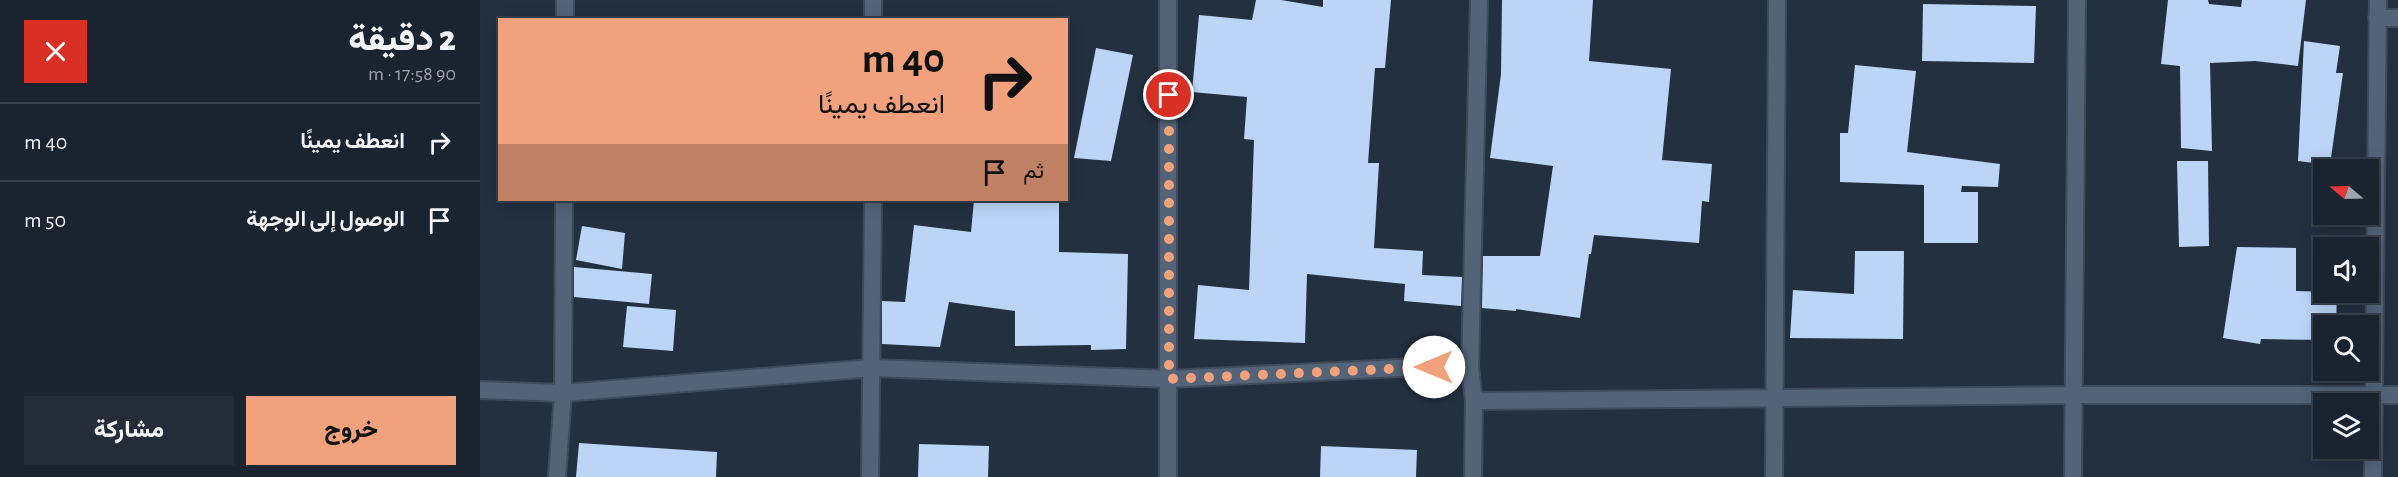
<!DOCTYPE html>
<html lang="ar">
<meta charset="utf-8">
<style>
body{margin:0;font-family:"Alegreya Sans",Vazirmatn,sans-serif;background:#232c38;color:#f1f3f6;direction:rtl;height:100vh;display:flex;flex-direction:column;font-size:22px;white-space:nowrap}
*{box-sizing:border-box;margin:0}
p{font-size:20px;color:#9fa4ab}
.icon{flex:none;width:33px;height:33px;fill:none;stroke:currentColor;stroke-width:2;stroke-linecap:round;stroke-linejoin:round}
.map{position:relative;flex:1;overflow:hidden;direction:ltr}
.sheet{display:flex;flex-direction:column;background:#1a2430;width:480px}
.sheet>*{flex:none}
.banner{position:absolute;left:18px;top:18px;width:570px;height:183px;border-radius:0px;box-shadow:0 3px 15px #0003,0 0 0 2px #38414c;direction:rtl;background:#f1a17c;color:#111;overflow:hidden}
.needle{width:39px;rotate:289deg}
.controls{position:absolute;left:1833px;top:159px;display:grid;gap:12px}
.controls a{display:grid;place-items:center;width:66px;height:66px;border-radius:0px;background:#1a2430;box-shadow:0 3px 15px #0003,0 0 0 2px #38414c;font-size:30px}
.pin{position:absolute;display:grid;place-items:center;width:51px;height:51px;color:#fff;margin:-26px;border:3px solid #fff;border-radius:50%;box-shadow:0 2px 6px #0007}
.me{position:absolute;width:66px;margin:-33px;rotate:270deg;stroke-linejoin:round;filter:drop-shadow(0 0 4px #0008)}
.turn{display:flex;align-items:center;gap:21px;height:126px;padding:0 24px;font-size:27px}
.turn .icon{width:78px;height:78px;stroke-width:2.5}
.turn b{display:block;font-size:42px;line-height:51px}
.then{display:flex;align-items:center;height:57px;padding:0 24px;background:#0003;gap:12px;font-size:22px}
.round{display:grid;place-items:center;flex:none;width:63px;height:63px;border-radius:0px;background:#232c38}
.head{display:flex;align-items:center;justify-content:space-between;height:102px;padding:0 24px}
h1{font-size:36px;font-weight:800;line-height:45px}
.cta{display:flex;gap:12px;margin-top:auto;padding:12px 24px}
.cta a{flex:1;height:69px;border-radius:0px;background:#f1a17c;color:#111;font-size:24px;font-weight:800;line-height:69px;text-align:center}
.cta a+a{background:#232c38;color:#f1f3f6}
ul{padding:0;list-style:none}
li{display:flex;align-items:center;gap:18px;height:78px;padding:0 24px;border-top:2px solid #38414c}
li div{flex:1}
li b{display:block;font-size:22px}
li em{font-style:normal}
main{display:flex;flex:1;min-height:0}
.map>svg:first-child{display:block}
</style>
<main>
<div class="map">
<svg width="1918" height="477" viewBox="0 0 1918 477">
<rect width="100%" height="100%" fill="#233040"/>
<path fill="#bcd5f7" d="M776 0H801L843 7V0H911L905 68H895L888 163H899L894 248 943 251 942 275 982 277 981 306 924 301 925 284 827 274 825 343 714 339 718 285 769 290 774 140 764 139 767 97 712 92 719 15 772 20Z
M1022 0H1113L1109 61 1191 69 1182 160 1232 164 1229 202 1222 201 1219 243 1114 235 1111 254H1109L1100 318 1036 309V311L1002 308 1003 256H1060L1073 166 1010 158 1021 74Z
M1688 0H1728L1729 4 1761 7 1762 0H1826L1818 66 1775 61 1730 63 1732 151 1701 148 1700 66 1681 64Z
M1443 4 1556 6 1554 63 1442 61Z
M1824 41 1860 46 1856 73H1863L1850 165 1818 161Z
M616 48 653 55 631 161 594 158Z
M1375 65 1436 71 1427 152 1520 164 1518 187 1482 186 1481 192H1498V243H1444V185L1360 182V133H1368Z
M1697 161H1728L1729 246 1699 247Z
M494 200H579V252L648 254 646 349 611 350V345L535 346V311L469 302 460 347 402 344V301L425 302 434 225 491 232Z
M102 226 145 233 142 269 96 260Z
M1757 247 1816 248V291L1857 292 1856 326H1844V340L1781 339 1780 344 1743 338Z
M1375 251H1424L1423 339 1310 338 1313 290 1374 294Z
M94 267 172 274 169 304 94 297Z
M147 306 196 310 193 351 143 347Z
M99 443 237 452 236 477H96Z
M439 444 509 446 508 477H438Z
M841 446 937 450 936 477H840Z"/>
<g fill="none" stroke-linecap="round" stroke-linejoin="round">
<g stroke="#3f4b5b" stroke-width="20">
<path id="minor" d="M1897 18H1918
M85 20V0
M393 20V0
M0 390 83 393 393 368 689 379 918 368 990 367
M994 401 1592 395H1918
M77 477 83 393 84 200
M390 477 393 200
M688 477V0
M993 477 994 401 990 367 999 0
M1294 477 1297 0
M1593 477 1597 0
M1893 477 1898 0"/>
</g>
<use href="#minor" stroke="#536479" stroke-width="16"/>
</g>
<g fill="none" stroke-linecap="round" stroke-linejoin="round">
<path stroke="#f1a17c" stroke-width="10" stroke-dasharray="0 18" d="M689 95V379L954 367"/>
</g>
</svg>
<div class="controls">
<a><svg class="needle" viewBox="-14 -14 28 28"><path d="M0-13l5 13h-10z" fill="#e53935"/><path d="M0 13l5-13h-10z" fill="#9fa4ab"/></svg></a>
<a><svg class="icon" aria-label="sound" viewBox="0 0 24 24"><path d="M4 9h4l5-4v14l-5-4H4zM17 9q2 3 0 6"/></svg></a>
<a><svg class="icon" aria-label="search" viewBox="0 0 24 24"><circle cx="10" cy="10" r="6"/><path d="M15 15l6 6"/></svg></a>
<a><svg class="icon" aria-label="layers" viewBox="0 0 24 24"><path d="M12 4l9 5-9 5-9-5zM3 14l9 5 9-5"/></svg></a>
</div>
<div class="pin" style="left:689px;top:95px;background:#d93025"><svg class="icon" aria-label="arrive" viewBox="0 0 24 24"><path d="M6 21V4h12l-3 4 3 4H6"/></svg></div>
<svg class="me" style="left:954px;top:367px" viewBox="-20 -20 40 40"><circle r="19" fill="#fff"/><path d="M0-13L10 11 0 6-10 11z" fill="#f1a17c"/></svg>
<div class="banner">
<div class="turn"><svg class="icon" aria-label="right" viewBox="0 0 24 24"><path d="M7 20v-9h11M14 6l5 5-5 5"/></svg><div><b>40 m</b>انعطف يمينًا</div></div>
<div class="then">ثم<svg class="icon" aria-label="arrive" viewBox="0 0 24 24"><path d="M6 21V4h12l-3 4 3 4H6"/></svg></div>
</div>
</div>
<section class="sheet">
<div class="head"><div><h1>2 دقيقة</h1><p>90 m · 17:58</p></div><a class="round" style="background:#d93025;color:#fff"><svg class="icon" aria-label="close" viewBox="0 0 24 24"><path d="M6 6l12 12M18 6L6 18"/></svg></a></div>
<ul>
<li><svg class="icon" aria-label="right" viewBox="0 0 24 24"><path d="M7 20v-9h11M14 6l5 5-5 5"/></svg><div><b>انعطف يمينًا</b></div><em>40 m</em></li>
<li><svg class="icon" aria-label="arrive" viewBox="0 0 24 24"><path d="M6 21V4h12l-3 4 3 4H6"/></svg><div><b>الوصول إلى الوجهة</b></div><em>50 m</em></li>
</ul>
<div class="cta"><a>خروج</a><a>مشاركة</a></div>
</section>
</main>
